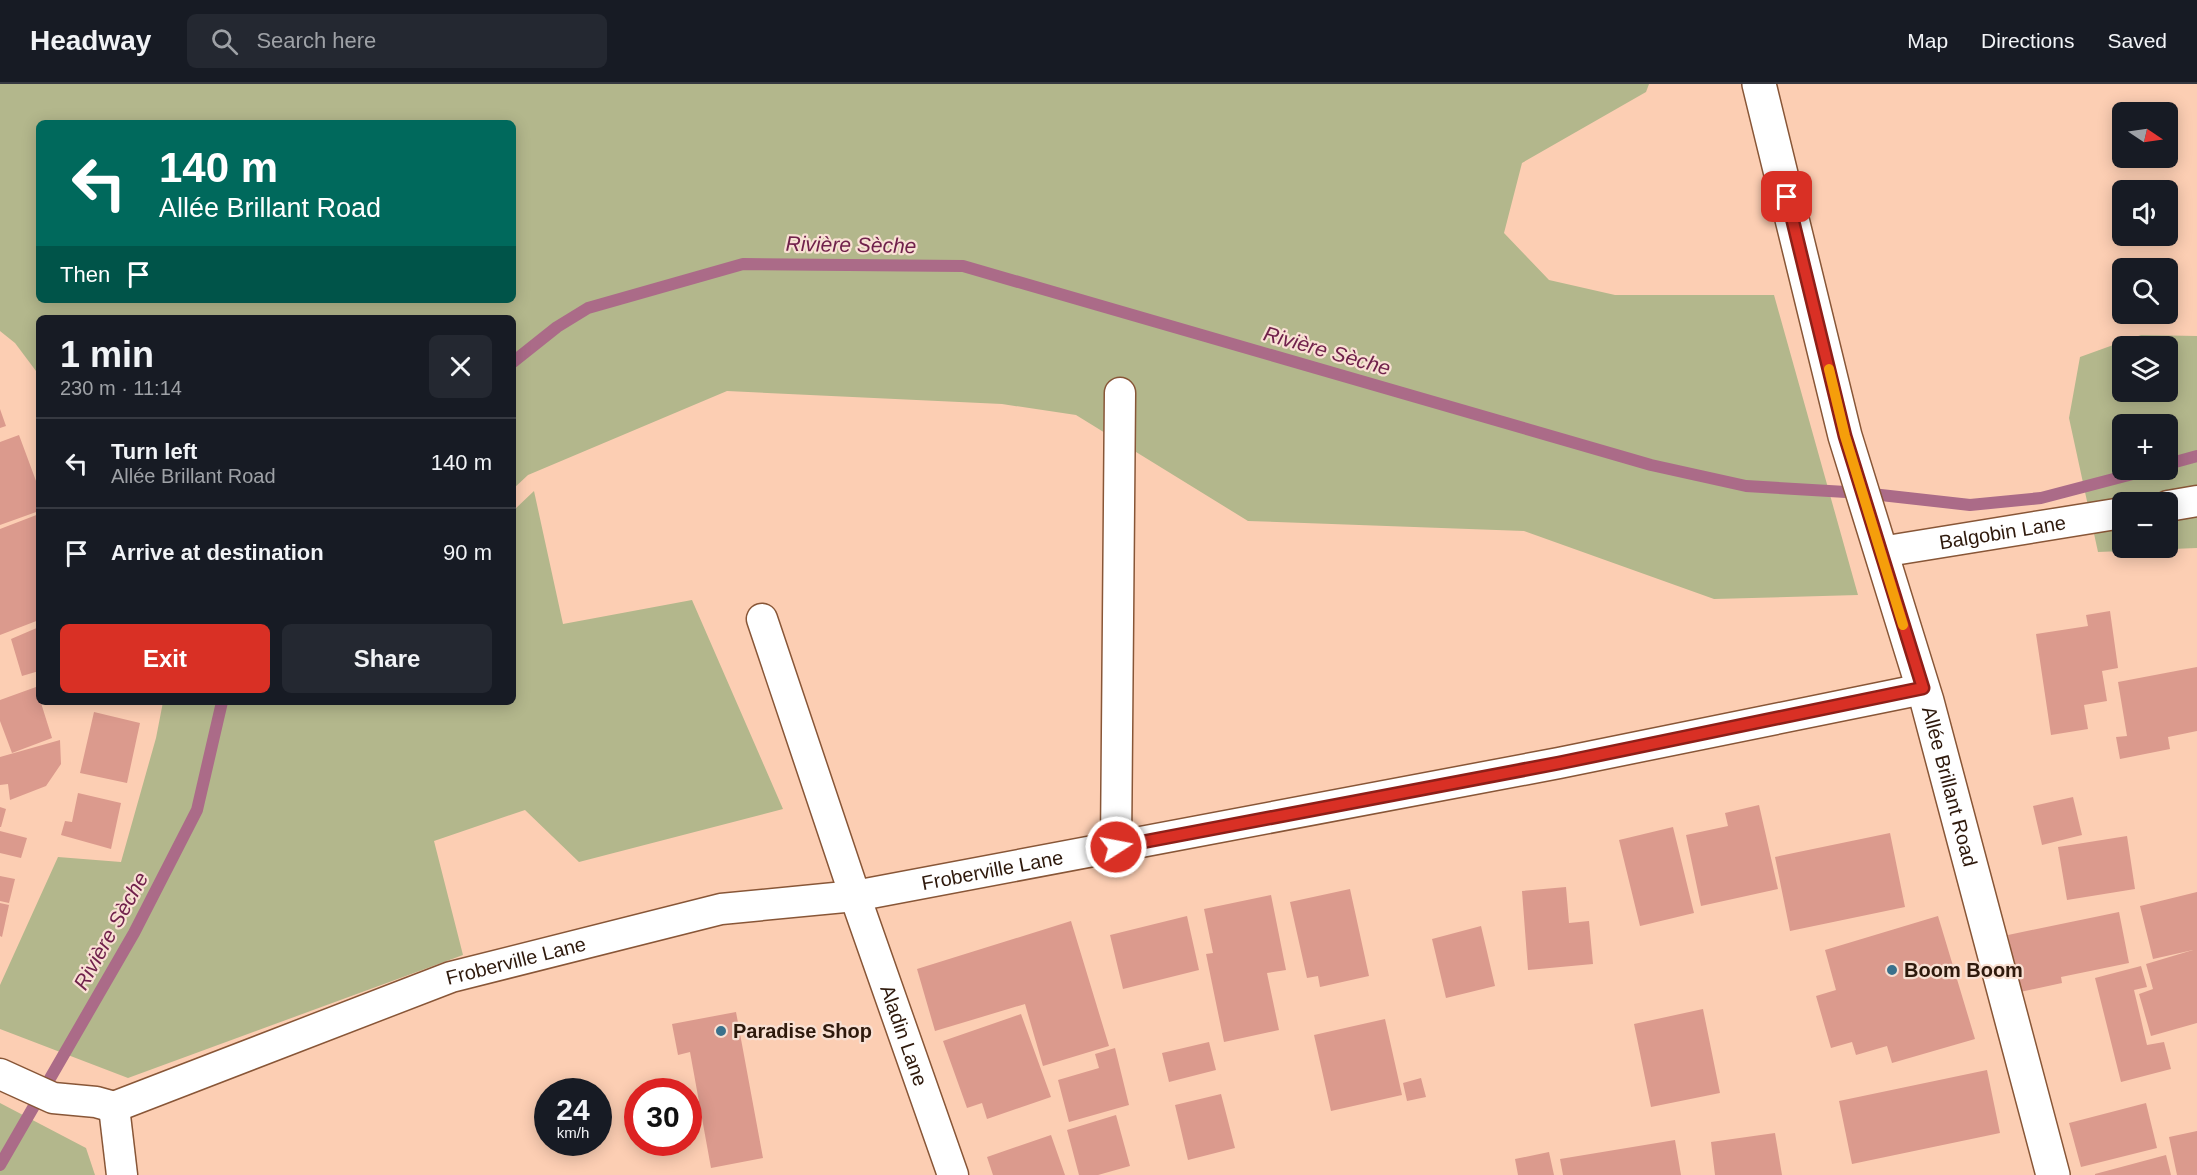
<!DOCTYPE html>
<meta charset="utf-8">
<style>
body{margin:0;font-family:Arial,sans-serif;background:#242831;color:#f1f3f6;height:100vh;display:flex;flex-direction:column;font-size:22px;white-space:nowrap}
*{box-sizing:border-box;margin:0}
p{font-size:20px;color:#9ea1a6}
.icon{flex:none;width:33px;height:33px;fill:none;stroke:currentColor;stroke-width:2;stroke-linecap:round;stroke-linejoin:round}
.map{position:relative;flex:1;overflow:hidden}
.side{position:absolute;left:36px;top:231px;width:480px;height:390px;display:flex;flex-direction:column;background:#171b24;border-radius:9px;box-shadow:0 3px 15px #0003}
.side>*{flex:none}
.top-card{position:absolute;left:36px;top:36px;width:480px;height:183px;border-radius:9px;box-shadow:0 3px 15px #0003;background:#00695c;color:#fff;overflow:hidden}
.needle{width:39px;rotate:103deg}
.buttons{position:absolute;left:2112px;top:18px;display:grid;gap:12px}
.buttons a{display:grid;place-items:center;width:66px;height:66px;border-radius:9px;background:#171b24;box-shadow:0 3px 15px #0003;font-size:30px}
.speed{position:absolute;left:534px;top:994px;display:flex;gap:12px;font-size:30px;font-weight:700;text-align:center}
.speed>*{display:grid;place-content:center;width:78px;height:78px;border-radius:50%;background:#171b24;box-shadow:0 3px 15px #0003;line-height:1}
.speed small{font-size:15px;font-weight:400}
.speed .limit{border:9px solid #d22;background:#fff;color:#111}
.pin{position:absolute;display:grid;place-items:center;width:51px;height:51px;color:#fff;margin:-26px;border-radius:12px;box-shadow:0 3px 9px #0006}
.me{position:absolute;width:66px;margin:-33px;rotate:79deg;stroke-linejoin:round;filter:drop-shadow(0 0 4px #0008)}
.turn{display:flex;align-items:center;gap:21px;height:126px;padding:0 24px;font-size:27px}
.turn .icon{width:78px;height:78px;stroke-width:2.5}
.turn b{display:block;font-size:42px;line-height:51px}
.then{display:flex;align-items:center;height:57px;padding:0 24px;background:#0003;gap:12px;font-size:22px}
.round{display:grid;place-items:center;flex:none;width:63px;height:63px;border-radius:9px;background:#242831}
.head{display:flex;align-items:center;justify-content:space-between;height:102px;padding:0 24px}
h1{font-size:36px;font-weight:700;line-height:45px}
.action{display:flex;gap:12px;margin-top:auto;padding:12px 24px}
.action a{flex:1;height:69px;border-radius:9px;background:#d93025;color:#fff;font-size:24px;font-weight:700;line-height:69px;text-align:center}
.action a+a{background:#242831;color:#f1f3f6}
ul{padding:0;list-style:none}
li{display:flex;align-items:center;gap:18px;height:90px;padding:0 24px;border-top:2px solid #363941}
li div{flex:1}
li b{display:block;font-size:22px}
li em{font-style:normal}
header{display:flex;align-items:center;gap:36px;box-sizing:border-box;height:84px;padding:0 30px;background:#171b24;border-bottom:2px solid #363941}
header strong{font-size:28px}
nav{display:flex;gap:33px;margin-inline-start:auto;font-size:21px}
.search{width:420px;height:54px;background:#242831;display:flex;align-items:center;gap:15px;box-sizing:border-box;padding:0 21px;border-radius:9px;color:#9ea1a6;font-size:22px}
.map>svg:first-child{display:block}
</style>
<header>
<strong>Headway</strong>
<div class="search"><svg class="icon" aria-label="search" viewBox="0 0 24 24"><circle cx="10" cy="10" r="6"/><path d="M15 15l6 6"/></svg>Search here</div>
<nav><a>Map</a><a>Directions</a><a>Saved</a></nav>
</header>
<div class="map">
<svg width="2197" height="1091" viewBox="0 0 2197 1091">
<rect width="100%" height="100%" fill="#fcceb3"/>
<path fill="#b3b78c" fill-rule="evenodd" d="M0 0H1649L1646 8 1522 79 1504 149 1549 196 1615 211H1774L1858 511 1714 515 1524 447 1248 437 1076 331 1002 320 727 307 528 391 513 405V234H39V291L15 259 0 247ZM39 39H513V216H39Z
M2141 251 2197 252V464L2098 468 2069 334 2080 273ZM2122 262H2168V308H2122ZM2122 340H2168V386H2122ZM2122 418H2168V464H2122Z
M534 407 563 540 692 516 783 725 579 778 525 726 434 757 463 871 128 994 0 945V901L58 773 121 778 156 654 163 618H513V427Z
M0 1019 86 1064 95 1091H0Z"/>
<g fill="none" stroke-linecap="round" stroke-linejoin="round">
<path stroke="#ab6b88" stroke-width="12" d="M513 278 557 243 588 224 743 180 963 182 1651 381 1746 402 1863 409 1970 421 2041 414 2148 386
M2168 380 2197 372
M0 1081 134 849 197 726 222 618"/>
</g>
<path fill="#db9a8d" d="M0 325 6 342 0 344Z
M19 351 39 405V427L0 441V358Z
M39 430V536L0 551V445Z
M2110 527 2118 584 2102 587 2107 617 2084 621 2088 645 2051 651 2036 550 2088 542 2086 531Z
M39 543V587L22 592 11 555Z
M2197 583V647L2168 653 2170 665 2120 675 2116 653 2127 652 2118 598Z
M36 603 52 654 12 669 0 637V616Z
M94 628 140 639 127 699 80 689Z
M60 656 61 680 46 702 10 716 8 700 0 701V673Z
M78 709 121 719 111 765 61 751 65 737 72 738Z
M2073 713 2082 751 2042 761 2033 722Z
M1759 721 1778 805 1701 822 1686 751 1728 742 1725 729Z
M0 723 6 725 1 743H0Z
M1673 743 1694 829 1640 842 1619 756Z
M0 747 27 754 21 774 0 769Z
M1890 749 1905 823 1790 847 1775 773Z
M2127 752 2135 805 2067 816 2058 763Z
M0 792 15 795 9 819 0 817Z
M1566 803 1569 839 1589 837 1593 880 1528 886 1522 807Z
M1350 805 1369 892 1320 903 1318 892 1307 894 1290 818Z
M2197 808V939L2151 952 2139 910 2153 905 2146 880 2193 866 2153 875 2140 822Z
M1271 811 1286 886 1267 889 1279 946 1224 958 1206 870 1213 869 1204 825Z
M0 819 9 821 2 853 0 852Z
M2119 828 2129 879 2061 893 2062 899 2020 908 2008 851Z
M1187 832 1199 886 1123 905 1110 851Z
M1938 832 1975 955 1892 979 1887 962 1856 971 1852 958 1831 964 1816 912 1836 906 1825 866Z
M1071 837 1109 962 1043 982 1025 920 935 947 917 885Z
M1481 842 1495 902 1446 914 1432 855Z
M2141 882 2147 903 2134 906 2147 961 2164 958 2171 985 2121 998 2095 894Z
M1703 925 1720 1009 1651 1023 1634 940Z
M736 928 763 1074 711 1084 690 968 678 971 672 940Z
M1021 930 1051 1013 987 1035 982 1019 967 1024 943 957Z
M1385 935 1402 1011 1331 1027 1314 951Z
M1209 958 1216 986 1169 998 1162 969Z
M1115 964 1129 1021 1069 1038 1058 996 1099 984 1095 970Z
M1987 986 2000 1049 1852 1080 1839 1017Z
M1421 994 1426 1013 1407 1017 1403 999Z
M1221 1010 1235 1064 1188 1076 1175 1021Z
M2146 1019 2157 1064 2081 1083 2069 1039Z
M1116 1031 1130 1082 1098 1091H1079L1067 1046Z
M2197 1047V1091H2177L2169 1053Z
M1775 1049 1782 1091H1715L1711 1058Z
M1051 1051 1065 1091H993L987 1073Z
M1675 1056 1681 1091H1563L1560 1075Z
M1549 1068 1554 1091H1518L1515 1075Z
M2166 1071 2171 1091H2095V1090Z"/>
<g fill="none" stroke-linecap="round" stroke-linejoin="round">
<g stroke="#885637" stroke-width="33">
<g id="minor">
<path d="M2168 422 2197 417"/>
<path id="s1" d="M1881 468 2122 429"/>
<path id="s2" d="M762 535 855 812 953 1091"/>
<path d="M1116 763 1120 309"/>
<path d="M0 990 53 1014 96 1018 114 1023"/>
<path id="s3" d="M114 1023 451 893 721 825 855 812 1559 679 1923 605"/>
<path d="M114 1023 122 1091"/>
</g>
</g>
<g stroke="#885637" stroke-width="36">
<g id="secondary">
<path id="s4" d="M1759 0 1845 352 1927 617 2053 1091"/>
</g>
</g>
<use href="#minor" stroke="#fff" stroke-width="30"/>
<use href="#secondary" stroke="#fff" stroke-width="33"/>
</g>
<g fill="none" stroke-linecap="round" stroke-linejoin="round">
<g stroke="#8d1f18" stroke-width="15">
<path id="route" d="M1116 763 1559 679 1923 604 1845 352 1787 113"/>
</g>
<use href="#route" stroke="#d93025" stroke-width="10"/>
<path stroke="#f59e0b" stroke-width="10" d="M1829 285 1845 352 1903 541"/>
</g>
<g fill="#3a718c" stroke="#f8e0d3" stroke-width="2">
<circle cx="1892" cy="886" r="6"/>
<circle cx="721" cy="947" r="6"/>
</g>
<g text-anchor="middle" stroke-width="4.5" stroke-linejoin="round" paint-order="stroke">
<g font-size="20" fill="#2e190c" stroke="#f8e0d3">
<text dy="7" stroke="none"><textPath href="#s1" startOffset="123">Balgobin Lane</textPath></text>
<text dy="7" stroke="none"><textPath href="#s4" startOffset="728">Allée Brillant Road</textPath></text>
<text dy="7" stroke="none"><textPath href="#s3" startOffset="914">Froberville Lane</textPath></text>
<text dy="7" stroke="none"><textPath href="#s3" startOffset="428">Froberville Lane</textPath></text>
<text dy="7" stroke="none"><textPath href="#s2" startOffset="440">Aladin Lane</textPath></text>
</g>
<g font-size="20" font-weight="bold" fill="#2e190c" stroke="#f8e0d3" text-anchor="start">
<text x="1904" y="893">Boom Boom</text>
<text x="733" y="954">Paradise Shop</text>
</g>
<g font-size="21" font-style="italic" fill="#70214b" stroke="#f8e0d3">
<text transform="translate(851 161) rotate(1)" y="7">Rivière Sèche</text>
<text transform="translate(1327 267) rotate(16)" y="7">Rivière Sèche</text>
<text transform="translate(111 847) rotate(-61)" y="7">Rivière Sèche</text>
</g>
</g>
</svg>
<div class="buttons">
<a><svg class="needle" viewBox="-14 -14 28 28"><path d="M0-13l5 13h-10z" fill="#e53935"/><path d="M0 13l5-13h-10z" fill="#9ea1a6"/></svg></a>
<a><svg class="icon" aria-label="sound" viewBox="0 0 24 24"><path d="M4 9h4l5-4v14l-5-4H4zM17 9q2 3 0 6"/></svg></a>
<a><svg class="icon" aria-label="search" viewBox="0 0 24 24"><circle cx="10" cy="10" r="6"/><path d="M15 15l6 6"/></svg></a>
<a><svg class="icon" aria-label="layers" viewBox="0 0 24 24"><path d="M12 4l9 5-9 5-9-5zM3 14l9 5 9-5"/></svg></a>
<a>+</a>
<a>−</a>
</div>
<div class="speed"><div>24<small>km/h</small></div><div class="limit">30</div></div>
<div class="pin" style="left:1787px;top:113px;background:#d93025"><svg class="icon" aria-label="arrive" viewBox="0 0 24 24"><path d="M6 21V4h12l-3 4 3 4H6"/></svg></div>
<svg class="me" style="left:1116px;top:763px" viewBox="-20 -20 40 40"><circle r="17" fill="#d93025" stroke="#fff" stroke-width="3"/><path d="M0-11L8 9 0 5-8 9z" fill="#fff"/></svg>
<div class="top-card">
<div class="turn"><svg class="icon" aria-label="left" viewBox="0 0 24 24"><path d="M17 20v-9H6M10 6l-5 5 5 5"/></svg><div><b>140 m</b>Allée Brillant Road</div></div>
<div class="then">Then<svg class="icon" aria-label="arrive" viewBox="0 0 24 24"><path d="M6 21V4h12l-3 4 3 4H6"/></svg></div>
</div>
<section class="side">
<div class="head"><div><h1>1 min</h1><p>230 m · 11:14</p></div><a class="round"><svg class="icon" aria-label="close" viewBox="0 0 24 24"><path d="M6 6l12 12M18 6L6 18"/></svg></a></div>
<ul>
<li><svg class="icon" aria-label="left" viewBox="0 0 24 24"><path d="M17 20v-9H6M10 6l-5 5 5 5"/></svg><div><b>Turn left</b><p>Allée Brillant Road</p></div><em>140 m</em></li>
<li><svg class="icon" aria-label="arrive" viewBox="0 0 24 24"><path d="M6 21V4h12l-3 4 3 4H6"/></svg><div><b>Arrive at destination</b></div><em>90 m</em></li>
</ul>
<div class="action"><a>Exit</a><a>Share</a></div>
</section>
</div>
